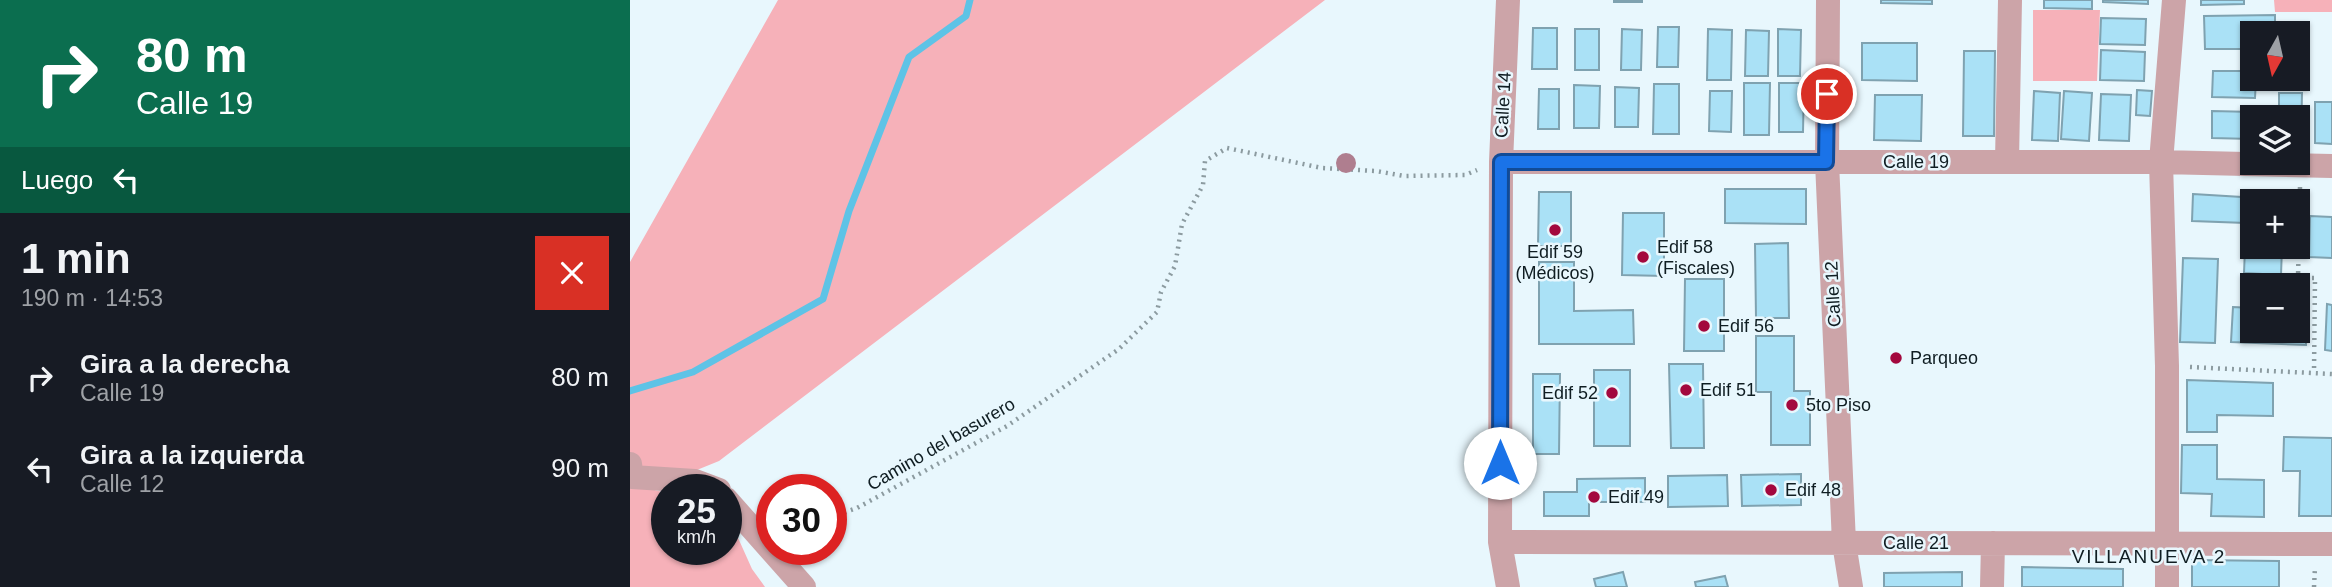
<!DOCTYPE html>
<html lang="es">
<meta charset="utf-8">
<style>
body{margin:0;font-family:Helvetica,sans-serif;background:#20242c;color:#f1f3f6;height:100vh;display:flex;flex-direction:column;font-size:26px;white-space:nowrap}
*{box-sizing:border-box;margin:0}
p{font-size:23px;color:#9ea1a6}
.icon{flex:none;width:38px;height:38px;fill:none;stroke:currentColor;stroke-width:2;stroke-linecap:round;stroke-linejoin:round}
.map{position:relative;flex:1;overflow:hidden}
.details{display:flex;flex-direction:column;background:#171b24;width:630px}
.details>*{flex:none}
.top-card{background:#0b6e4f;color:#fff;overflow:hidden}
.needle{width:46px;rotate:188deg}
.tools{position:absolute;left:1610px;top:21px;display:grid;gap:14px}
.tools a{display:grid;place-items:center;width:70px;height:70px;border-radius:0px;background:#171b24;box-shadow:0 2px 5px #0004;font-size:35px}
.speed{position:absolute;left:21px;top:474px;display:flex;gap:14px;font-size:35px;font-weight:700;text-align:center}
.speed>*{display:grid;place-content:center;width:91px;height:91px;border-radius:50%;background:#171b24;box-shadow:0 2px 5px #0004;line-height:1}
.speed small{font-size:18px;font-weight:400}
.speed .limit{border:10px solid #d22;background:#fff;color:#111}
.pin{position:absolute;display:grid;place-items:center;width:60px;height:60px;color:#fff;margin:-30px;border:4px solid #fff;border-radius:50%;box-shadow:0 2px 7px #0007}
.me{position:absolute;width:77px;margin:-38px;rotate:0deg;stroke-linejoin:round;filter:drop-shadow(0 0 5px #0008)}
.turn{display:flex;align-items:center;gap:24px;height:147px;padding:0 21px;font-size:32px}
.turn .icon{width:91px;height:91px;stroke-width:2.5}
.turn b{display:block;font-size:49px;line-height:60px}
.then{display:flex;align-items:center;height:66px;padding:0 21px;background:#0003;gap:14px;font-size:26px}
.round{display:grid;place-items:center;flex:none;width:74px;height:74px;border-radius:0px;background:#20242c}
.overview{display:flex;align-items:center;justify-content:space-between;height:119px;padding:0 21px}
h1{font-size:42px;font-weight:600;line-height:52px}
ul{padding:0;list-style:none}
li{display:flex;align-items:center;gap:21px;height:91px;padding:0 21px}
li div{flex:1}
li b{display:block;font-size:26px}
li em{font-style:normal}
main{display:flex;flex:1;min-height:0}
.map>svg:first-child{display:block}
</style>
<main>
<section class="details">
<div class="top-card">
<div class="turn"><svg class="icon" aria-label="right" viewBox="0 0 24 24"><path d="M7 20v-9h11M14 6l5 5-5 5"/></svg><div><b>80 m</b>Calle 19</div></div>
<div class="then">Luego<svg class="icon" aria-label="left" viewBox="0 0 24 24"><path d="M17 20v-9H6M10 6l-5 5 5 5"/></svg></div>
</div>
<div class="overview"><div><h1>1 min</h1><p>190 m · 14:53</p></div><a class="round" style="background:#d93025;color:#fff"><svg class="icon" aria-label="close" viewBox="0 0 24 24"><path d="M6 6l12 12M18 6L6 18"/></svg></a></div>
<ul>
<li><svg class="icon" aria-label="right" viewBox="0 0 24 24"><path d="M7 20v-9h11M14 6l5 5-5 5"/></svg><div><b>Gira a la derecha</b><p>Calle 19</p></div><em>80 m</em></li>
<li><svg class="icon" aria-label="left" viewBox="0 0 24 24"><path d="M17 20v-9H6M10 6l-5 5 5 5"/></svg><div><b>Gira a la izquierda</b><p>Calle 12</p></div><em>90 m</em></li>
</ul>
</section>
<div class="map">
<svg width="1702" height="587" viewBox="0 0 1702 587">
<rect width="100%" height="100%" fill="#e8f7fd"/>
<path fill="#f6b1b9" d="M148 0H695L89 461 20 489 37 493V550H96V511L122 569 135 587H0V262Z
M1621 0H1702V12H1645L1644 0Z
M1403 10H1470L1467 81H1403Z"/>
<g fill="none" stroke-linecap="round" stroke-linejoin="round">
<path stroke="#5ec3e6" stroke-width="7" d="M0 391 63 372 193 299 219 211 279 57 336 16 340 0"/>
</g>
<path fill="#aae1f6" stroke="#7fa2b0" stroke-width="2" d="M984 0H1012V2H984Z
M1251 0H1302V4L1251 3Z
M1414 0H1462V9L1414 8Z
M1473 0H1518V4L1473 2Z
M1571 0H1614V4L1571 5Z
M1645 15V33H1622V49H1575L1574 16Z
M1471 18 1516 19 1515 45 1470 44Z
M1028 27H1049L1048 67H1027Z
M903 28H927V69H902Z
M945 29H969V70H945Z
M992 29 1012 30 1011 70H991Z
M1078 29 1102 30 1101 80H1077Z
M1148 29 1171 30 1170 76H1148Z
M1116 30 1139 31 1138 76H1115Z
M1232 43H1287V81L1232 80Z
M1471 50 1515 52 1514 81 1470 80Z
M1334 51H1365L1364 136H1333Z
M1583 71H1622V79H1626L1625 98 1582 97Z
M1114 83H1140L1139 135H1114Z
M1149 83H1174L1173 132H1149Z
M1024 84H1049V134H1023Z
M944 85 970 86 969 128H944Z
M985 87 1009 88 1008 127H985Z
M909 89H929V129H908Z
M1507 90 1522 91 1520 116 1506 115Z
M1080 91H1102L1101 132 1079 131Z
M1404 91 1430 93 1428 141 1402 140Z
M1434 91 1462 93 1459 141 1431 139Z
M1649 93H1672L1671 145H1668V117H1649Z
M1471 94 1501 95 1499 141 1469 140Z
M1245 95H1292L1291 141 1244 140Z
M1685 102H1702V144L1685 143Z
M1582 111 1624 112 1622 139 1582 138Z
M1095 189H1176V224L1095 223Z
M909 192H941V246H908Z
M1563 194 1628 198V201H1622V247H1652L1651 275 1614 273 1616 223 1562 221Z
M993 213H1034V276L992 275Z
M1680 216 1702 217V258L1679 257Z
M1158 243 1159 318H1126L1125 244Z
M1553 258 1588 259 1585 343 1550 342Z
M909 262H944V311L1003 310 1004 344H909Z
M1055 279H1094V351H1054Z
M1697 304 1702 305V351L1695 350Z
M1603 307 1622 308V331H1668V310L1677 311 1676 345 1601 342Z
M1126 336H1164V391H1180V445H1141V392H1126Z
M1039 364H1073L1074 448H1041Z
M964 370H1000V446H964Z
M903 374H930L929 454H903Z
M1557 380 1643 383V416L1587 415V432H1557Z
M1654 437 1702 438V516H1669L1670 471H1653Z
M1552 445H1587V479L1634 480V517L1581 516 1582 494 1551 493Z
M1171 474V505L1112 506 1111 475Z
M1097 475 1098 506 1038 507V476Z
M1015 478V502H959V516H914V492H947V479Z
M1562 560 1649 561V587H1562Z
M1392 567 1493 569V587H1392Z
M993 572 997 587H966L964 579Z
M1332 572V587H1254V573Z
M1095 576 1098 587H1066L1065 582Z"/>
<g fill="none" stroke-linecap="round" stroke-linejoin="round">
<path stroke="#8c9ba0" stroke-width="4.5" stroke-dasharray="2 5" stroke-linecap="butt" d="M1670 187 1668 278H1685L1684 373
M1560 367 1702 374
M201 517 227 508 377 426 489 349 527 312 531 292 545 266 552 224 573 185 575 161 597 148 692 168 746 171 774 176 835 175 847 170
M1684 587 1685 567"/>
<path stroke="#cca4a8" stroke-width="24" d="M1198 0 1197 162 1214 543 1221 587
M871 162H1531L1702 166
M1377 162 1380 0
M0 464 2 477 65 481 89 490
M96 499 174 587
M870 542 1702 544
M878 587 870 542 871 162 878 0
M1362 587 1363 543
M1537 587V366L1531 162 1544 0"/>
</g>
<circle fill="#af7e8f" cx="716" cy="163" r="10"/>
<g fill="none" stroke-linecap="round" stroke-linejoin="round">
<g stroke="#114b97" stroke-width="18">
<path id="route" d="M870 463 871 162H1196L1197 94"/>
</g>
<use href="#route" stroke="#1a73e8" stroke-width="12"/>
</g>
<g fill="#a3083e" stroke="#e8f7fd" stroke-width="2.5">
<circle cx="925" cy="230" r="7"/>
<circle cx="1013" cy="257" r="7"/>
<circle cx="1074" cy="326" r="7"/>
<circle cx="1266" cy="358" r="7"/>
<circle cx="1056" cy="390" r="7"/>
<circle cx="982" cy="393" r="7"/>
<circle cx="1162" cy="405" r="7"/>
<circle cx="1141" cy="490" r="7"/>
<circle cx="964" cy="497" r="7"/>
</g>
<g text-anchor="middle" stroke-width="5" stroke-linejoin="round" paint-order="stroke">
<g font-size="18" fill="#0f1d22" stroke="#e8f7fd">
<text transform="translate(873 105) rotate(-87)" y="6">Calle 14</text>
<text x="1286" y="168">Calle 19</text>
<text transform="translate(1203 294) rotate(-93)" y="6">Calle 12</text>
<text transform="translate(311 444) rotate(-30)" y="6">Camino del basurero</text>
<text x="1286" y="549">Calle 21</text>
</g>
<g font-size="18" fill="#0f1d22" stroke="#e8f7fd" text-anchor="start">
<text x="1027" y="253">Edif 58<tspan x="1027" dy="21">(Fiscales)</tspan></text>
<text x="925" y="258" text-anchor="middle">Edif 59<tspan x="925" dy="21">(Médicos)</tspan></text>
<text x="1088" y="332">Edif 56</text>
<text x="1280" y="364">Parqueo</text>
<text x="1070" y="396">Edif 51</text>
<text x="968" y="399" text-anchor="end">Edif 52</text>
<text x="1176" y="411">5to Piso</text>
<text x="1155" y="496">Edif 48</text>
<text x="978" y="503">Edif 49</text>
</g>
<g font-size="19" letter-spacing="2" fill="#0f1d22" stroke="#e8f7fd">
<text x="1519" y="563">VILLANUEVA 2</text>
</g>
</g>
</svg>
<div class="tools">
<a><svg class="needle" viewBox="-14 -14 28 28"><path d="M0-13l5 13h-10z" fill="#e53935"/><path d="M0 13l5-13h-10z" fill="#9ea1a6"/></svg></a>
<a><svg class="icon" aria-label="layers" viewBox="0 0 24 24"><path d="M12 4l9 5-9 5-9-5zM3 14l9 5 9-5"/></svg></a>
<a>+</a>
<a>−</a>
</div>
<div class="speed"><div>25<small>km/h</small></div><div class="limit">30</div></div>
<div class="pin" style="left:1197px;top:94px;background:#d93025"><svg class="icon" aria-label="arrive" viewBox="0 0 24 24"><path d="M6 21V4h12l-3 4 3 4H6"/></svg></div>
<svg class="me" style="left:870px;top:463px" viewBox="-20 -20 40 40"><circle r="19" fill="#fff"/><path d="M0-13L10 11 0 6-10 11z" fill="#1a73e8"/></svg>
</div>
</main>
